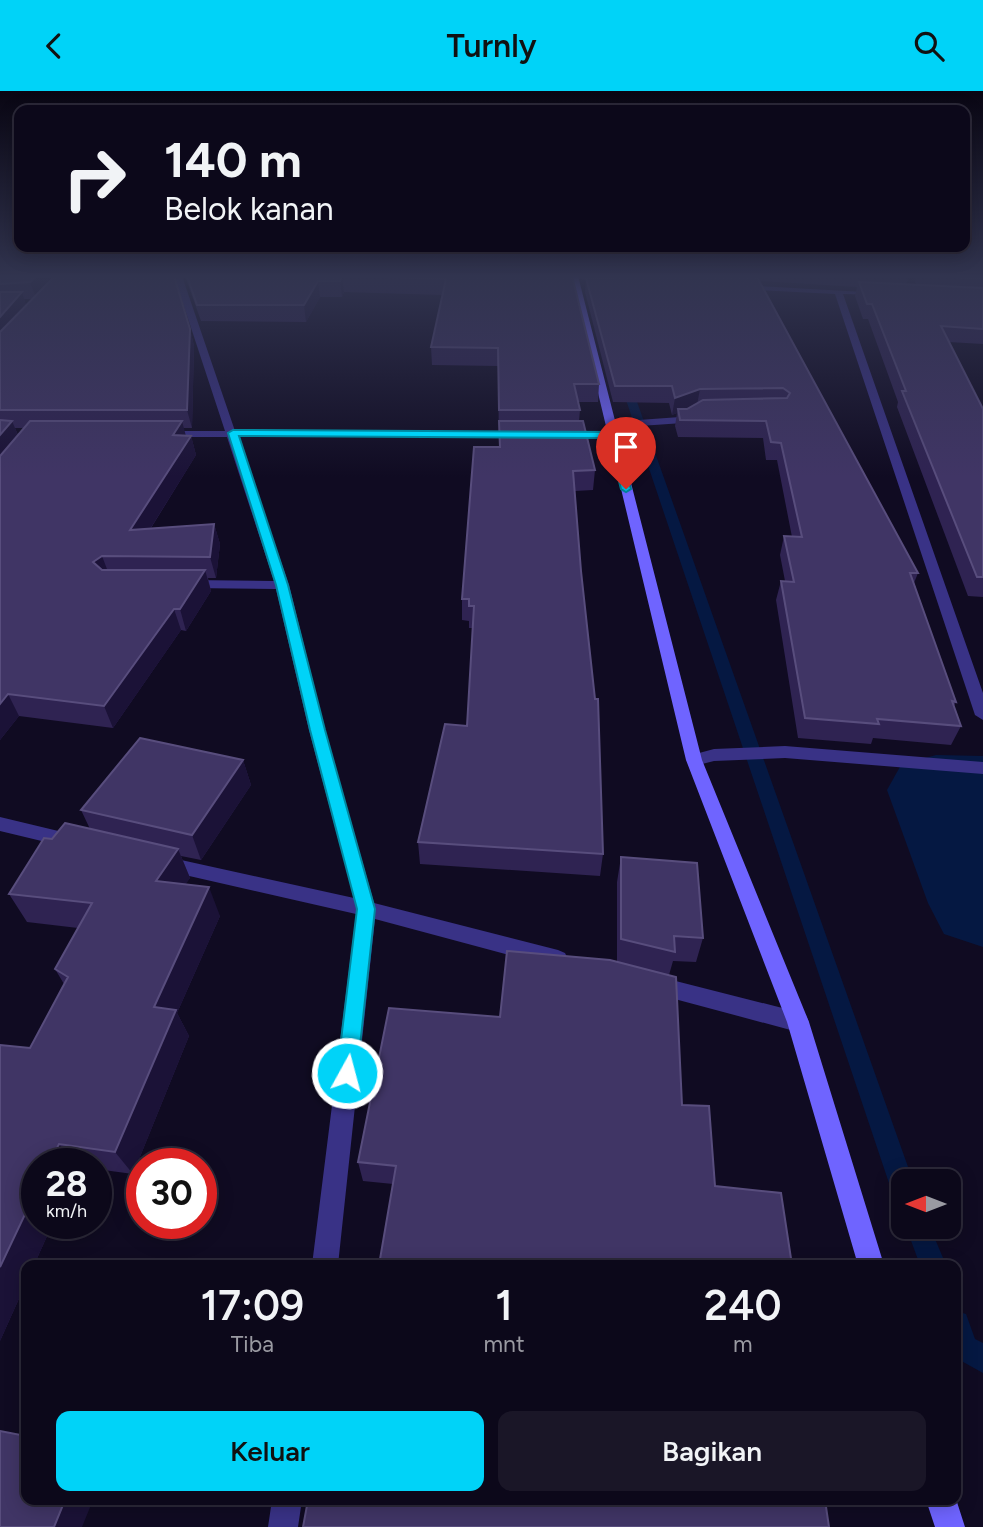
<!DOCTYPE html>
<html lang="id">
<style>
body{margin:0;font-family:Figtree,sans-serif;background:#1a1627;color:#f1f3f6;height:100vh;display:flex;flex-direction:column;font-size:26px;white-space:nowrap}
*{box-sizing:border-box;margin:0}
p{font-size:23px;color:#9a9aa2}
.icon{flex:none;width:38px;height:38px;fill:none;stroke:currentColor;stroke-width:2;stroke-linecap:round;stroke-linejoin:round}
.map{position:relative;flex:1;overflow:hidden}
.side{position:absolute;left:21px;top:1169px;width:940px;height:245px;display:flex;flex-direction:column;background:#0c081a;border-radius:14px;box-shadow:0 4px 18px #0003,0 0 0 2px #2c2939}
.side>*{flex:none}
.hud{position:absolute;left:14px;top:14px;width:956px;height:147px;border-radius:14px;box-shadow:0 4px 18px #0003,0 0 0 2px #2c2939;background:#0c081a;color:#f1f3f6;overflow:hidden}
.needle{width:46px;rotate:270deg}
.controls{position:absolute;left:891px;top:1078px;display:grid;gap:14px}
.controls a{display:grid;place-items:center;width:70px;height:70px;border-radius:14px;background:#0c081a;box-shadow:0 4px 18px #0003,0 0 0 2px #2c2939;font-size:35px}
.speed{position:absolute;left:21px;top:1057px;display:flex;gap:14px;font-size:35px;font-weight:700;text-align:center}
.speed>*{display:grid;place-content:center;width:91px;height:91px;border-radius:50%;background:#0c081a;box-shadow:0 4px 18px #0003,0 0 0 2px #2c2939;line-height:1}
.speed small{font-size:18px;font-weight:400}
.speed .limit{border:10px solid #d22;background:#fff;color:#111}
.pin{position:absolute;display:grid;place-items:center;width:60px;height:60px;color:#fff;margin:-72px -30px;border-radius:50% 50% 50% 0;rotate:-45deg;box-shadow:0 0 7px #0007}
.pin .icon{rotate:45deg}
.me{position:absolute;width:77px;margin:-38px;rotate:7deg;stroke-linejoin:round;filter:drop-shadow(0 0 5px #0008)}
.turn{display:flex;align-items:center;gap:24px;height:147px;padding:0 35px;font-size:32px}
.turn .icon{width:91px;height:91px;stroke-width:2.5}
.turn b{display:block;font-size:49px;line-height:60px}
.eta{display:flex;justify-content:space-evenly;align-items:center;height:119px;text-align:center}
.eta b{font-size:42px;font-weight:600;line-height:49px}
.button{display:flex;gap:14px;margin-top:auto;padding:14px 35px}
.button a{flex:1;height:80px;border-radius:14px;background:#00d3f8;color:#111;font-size:28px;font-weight:600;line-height:80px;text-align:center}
.button a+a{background:#1a1627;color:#f1f3f6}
header{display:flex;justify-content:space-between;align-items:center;height:91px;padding:0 35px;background:#00d3f8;color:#111;font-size:32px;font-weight:600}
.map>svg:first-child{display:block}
</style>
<header><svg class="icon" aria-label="back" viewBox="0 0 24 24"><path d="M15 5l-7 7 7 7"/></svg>Turnly<svg class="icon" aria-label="search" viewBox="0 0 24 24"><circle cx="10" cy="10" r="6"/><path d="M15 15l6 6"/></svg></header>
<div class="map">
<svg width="983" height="1436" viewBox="0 0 983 1436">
<rect width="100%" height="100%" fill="#100b22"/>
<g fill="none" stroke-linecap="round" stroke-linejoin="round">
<path fill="#051842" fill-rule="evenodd" d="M625 288 630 291 913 1090H903V1110L894 1107 891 1098 620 291Z
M906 1136H930L946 1174H920Z
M956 1220 966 1223 975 1248 983 1252V1282L956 1267Z"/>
<path fill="#051842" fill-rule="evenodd" d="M936 664 983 665V856L944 843 928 812 887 699 901 674Z"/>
<path fill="#393286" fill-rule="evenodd" d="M174 185H182L235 340H521L526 343 521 346H238L289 494 325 639 374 812 558 859 565 862 568 868 565 874 558 877 375 828 338 1174H312L356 823 163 779 156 777 154 772 156 767 163 765 354 807 309 639 276 498 188 497 181 493 188 489 274 490 227 346H161L156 343 161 340H225Z
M552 185H590L613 189 609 191Z
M742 194 882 202 878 204 843 203 983 602V629L975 624 835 203 739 198Z
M695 318 700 321 699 323 683 332 611 337 606 334 611 331 680 326Z
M563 341H612L617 344 612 347 559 346V342Z
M785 655 983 671V683L785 667 714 670 694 675 686 669 688 665 714 658Z
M0 726 75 744 81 746 84 751 81 756 75 758 0 740Z
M656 885 798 921 806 924 809 931 806 938 798 941 656 903 649 900 646 894 649 888Z
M272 1409H302L298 1436H268Z"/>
<path fill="#6f64ff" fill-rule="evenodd" d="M570 185H578L702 669 809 931 884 1174H858L787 931 686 669Z
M956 1408 965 1436H935L926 1409Z"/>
</g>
<path fill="#2f2352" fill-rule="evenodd" d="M0 185H174L190 238 194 255 192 337H183L185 344 191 345 196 364 151 437 214 433 220 453 216 487H208L211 500 186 540 181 539 113 637 19 625 0 649ZM24 208H33L26 214ZM15 337H24L18 344Z
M185 185H572L599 293 598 311H578L580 319 579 330 595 379 593 399 575 400 603 763 600 785 420 773 418 751 467 635 473 537H469V530L462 529V508L499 356 498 275 432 274 431 256 442 204 344 201 342 206H320L306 231 201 230Z
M611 185H909L906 193H916L912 185H983V253L949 251 983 318V506L968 505 897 316 898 311 868 228H863L855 205 857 196 760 190 918 482 914 492 956 611 954 615 961 635 951 654 873 647 871 653 798 647 776 509 781 490H785L780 464 784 445 792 446 777 369H766L763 347 678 346 675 335 677 322 672 324 669 312 613 311 585 201 586 187H610Z
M243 669 251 694 201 769 181 765 190 787 185 793 220 825 177 922 189 945 133 1083 96 1078V1073H37L53 1132 34 1174H26V1192L0 1250 64 893 55 878 78 837 27 831 9 803 52 748 90 738 81 719Z
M621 766 703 847 696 871 673 870 669 884 682 1014 715 1095 393 1093 363 1090 358 1071 500 926 617 871V791Z"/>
<path fill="#1b1237" d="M37 185H58L36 207 30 191Z
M342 185 344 201 342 206 340 190Z
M318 190 320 206 306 231 304 214Z
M22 201 27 218 0 250V226Z
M190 238 194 255 192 337 187 319Z
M700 298 697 314 678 322V318L677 322 672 324 675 307Z
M12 330 20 349 0 373V344Z
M182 330 187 349 173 344Z
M191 345 196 364 137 459 130 439Z
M214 433 220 453 216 487 210 466Z
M102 465 110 486 93 471Z
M205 479 211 500 186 540 180 518Z
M174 518 181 539 113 637 104 615Z
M8 603 19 625 0 649V613Z
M243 669 251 694 201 769 192 744Z
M178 758 190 787 169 818 156 790Z
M209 796 220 825 177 922 189 945 133 1083 115 1061 154 916Z
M59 1053 76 1073H49Z
M37 1098V1132H53L34 1174H26V1192L0 1250V1176Z
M65 1409H93L82 1436H54Z"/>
<path fill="#403565" stroke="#584d7d" stroke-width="2" d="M0 185H37L30 191 0 193Z
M55 185H174L190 238 187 319H0V241Z
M187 185H342L340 190H318L304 214H197Z
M358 185H572L599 293H574L580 319H499L498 257 431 256 446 188Z
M614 185 757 186 918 482H910L956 611 952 610 961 635 877 628 879 633 805 627 781 490 794 491 784 445 802 446 781 352 771 351 766 330 680 329 678 318H687L703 309 787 307 790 302 783 297 700 298 675 307 672 295H615L586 187H614Z
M940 185H983V188Z
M859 191 983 197V238L941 235 983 318V486H977L902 300H906L872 213H867Z
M0 201H22L0 226Z
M0 329 12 330 0 344Z
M30 330H182L173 344 191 345 130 439 214 433 210 466 102 465 93 471 102 479H205L180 518H174L104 615 8 603 0 613V365Z
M499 330H583L595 379 573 380 581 480 595 608H598L603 763 418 751 445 633 467 635 474 515H469V508H462L474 356H500Z
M140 647 243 669 192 744 81 719Z
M65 732 178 758 156 790 209 796 154 916 176 919 115 1061 59 1053 49 1073H37V1098L0 1176V954L30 957 68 886 55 878 92 812 9 803 44 747 52 748Z
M621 766 697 772 703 847 674 845 675 861 621 848Z
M507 860 610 869 676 886 682 1014 709 1015 715 1095 781 1102 792 1174H379L396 1075 358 1071 389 917 500 926Z
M0 1340 26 1345V1409H65L54 1436H0Z
M308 1409H825L829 1436H303Z"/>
<linearGradient id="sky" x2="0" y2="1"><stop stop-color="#090613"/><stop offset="0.48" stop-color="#31344f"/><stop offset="1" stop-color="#31344f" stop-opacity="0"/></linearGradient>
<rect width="983" height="386" fill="url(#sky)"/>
<path fill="#00d3f8" stroke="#0089a1" stroke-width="2" d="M233 339 612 341 617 344 631 398 626 401 621 398 608 347 239 345 288 494 325 639 375 818 357 982 354 989 347 992 340 989 337 982 357 818 310 639 276 494 228 342Z"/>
</svg>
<div class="controls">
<a><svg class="needle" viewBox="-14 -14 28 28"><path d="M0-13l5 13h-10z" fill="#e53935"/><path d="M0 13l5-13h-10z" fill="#9a9aa2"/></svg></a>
</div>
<div class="speed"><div>28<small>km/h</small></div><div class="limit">30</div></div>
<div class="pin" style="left:626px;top:398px;background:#d93025"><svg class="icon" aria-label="arrive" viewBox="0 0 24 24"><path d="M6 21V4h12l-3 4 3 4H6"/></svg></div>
<svg class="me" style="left:347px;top:982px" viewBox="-20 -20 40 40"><circle r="17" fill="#00d3f8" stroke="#fff" stroke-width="3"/><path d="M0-11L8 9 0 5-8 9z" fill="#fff"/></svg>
<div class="hud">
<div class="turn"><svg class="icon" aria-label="right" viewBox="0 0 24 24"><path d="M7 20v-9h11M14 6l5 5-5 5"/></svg><div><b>140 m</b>Belok kanan</div></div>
</div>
<section class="side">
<div class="eta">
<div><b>17:09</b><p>Tiba</p></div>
<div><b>1</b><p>mnt</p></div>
<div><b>240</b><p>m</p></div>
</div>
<div class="button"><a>Keluar</a><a>Bagikan</a></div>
</section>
</div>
